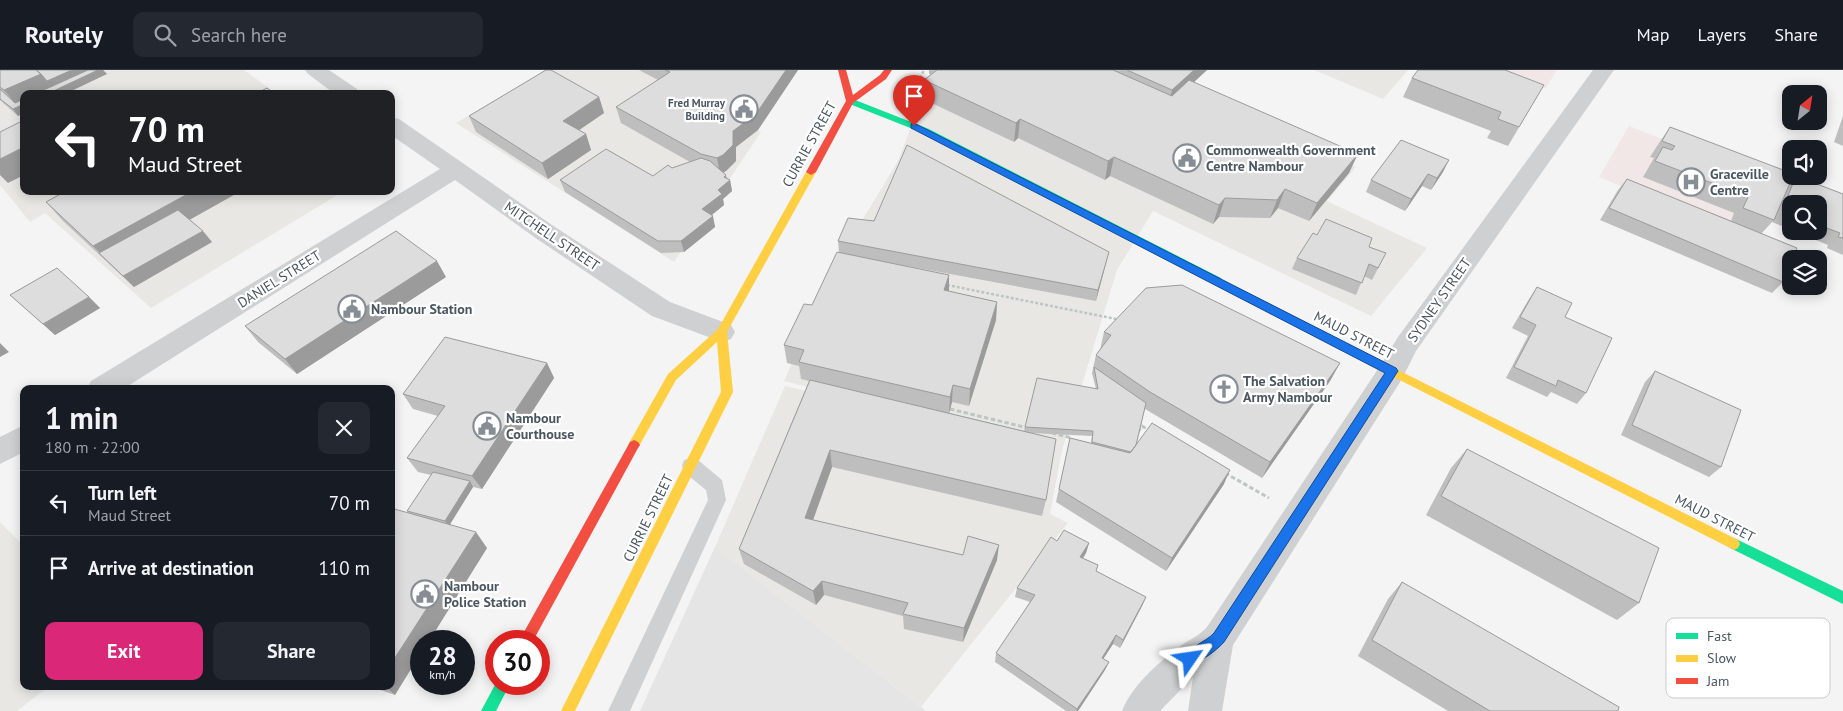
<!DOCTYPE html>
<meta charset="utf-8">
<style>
body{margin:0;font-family:"PT Sans",sans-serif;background:#242831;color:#f1f3f6;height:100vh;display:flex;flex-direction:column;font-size:19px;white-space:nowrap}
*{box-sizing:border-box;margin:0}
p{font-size:16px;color:#9ea1a6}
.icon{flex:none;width:28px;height:28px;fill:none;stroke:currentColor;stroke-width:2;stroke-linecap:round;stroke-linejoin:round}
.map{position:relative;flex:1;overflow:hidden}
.details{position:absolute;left:20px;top:315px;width:375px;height:305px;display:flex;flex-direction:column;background:#171b24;border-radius:10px;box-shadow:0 2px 12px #0003}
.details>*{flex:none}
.guide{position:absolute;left:20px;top:20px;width:375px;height:105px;border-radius:10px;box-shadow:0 2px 12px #0003;background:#202124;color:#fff;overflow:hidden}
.needle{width:32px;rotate:30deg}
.fabs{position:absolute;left:1782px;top:15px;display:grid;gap:10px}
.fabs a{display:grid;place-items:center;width:45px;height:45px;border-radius:10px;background:#171b24;box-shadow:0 2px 12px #0003;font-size:25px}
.speed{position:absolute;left:410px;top:560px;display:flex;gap:10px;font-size:25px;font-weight:700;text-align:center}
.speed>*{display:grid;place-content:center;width:65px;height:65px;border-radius:50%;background:#171b24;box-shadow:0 2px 12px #0003;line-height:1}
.speed small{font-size:12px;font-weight:400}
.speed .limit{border:8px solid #d22;background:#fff;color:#111}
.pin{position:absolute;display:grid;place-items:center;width:42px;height:42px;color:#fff;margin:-51px -21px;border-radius:50% 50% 50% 0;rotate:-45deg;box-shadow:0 0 5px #0007}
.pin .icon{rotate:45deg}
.me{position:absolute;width:55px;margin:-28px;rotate:58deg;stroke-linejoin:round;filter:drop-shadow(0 0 4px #0008)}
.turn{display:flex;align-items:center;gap:18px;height:105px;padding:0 25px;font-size:22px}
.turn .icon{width:65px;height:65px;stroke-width:2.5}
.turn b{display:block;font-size:35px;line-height:42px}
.round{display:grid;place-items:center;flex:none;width:52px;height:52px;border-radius:10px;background:#242831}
.summary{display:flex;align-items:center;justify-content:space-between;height:85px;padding:0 25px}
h1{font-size:30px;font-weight:600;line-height:38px}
.cta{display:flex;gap:10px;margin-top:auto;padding:10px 25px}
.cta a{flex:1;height:58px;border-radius:10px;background:#db2777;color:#fff;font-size:20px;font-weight:600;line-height:58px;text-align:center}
.cta a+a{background:#242831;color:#f1f3f6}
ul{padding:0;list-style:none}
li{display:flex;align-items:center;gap:15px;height:65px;padding:0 25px;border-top:1px solid #363941}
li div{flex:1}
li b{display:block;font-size:19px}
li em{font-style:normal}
header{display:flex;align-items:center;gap:30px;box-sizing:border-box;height:70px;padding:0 25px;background:#171b24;border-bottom:1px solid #363941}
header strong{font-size:24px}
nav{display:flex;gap:28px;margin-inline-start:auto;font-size:18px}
.search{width:350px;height:45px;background:#242831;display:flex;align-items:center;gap:12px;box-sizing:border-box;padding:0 18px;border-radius:10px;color:#9ea1a6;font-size:19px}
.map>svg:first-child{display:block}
</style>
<header>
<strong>Routely</strong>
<div class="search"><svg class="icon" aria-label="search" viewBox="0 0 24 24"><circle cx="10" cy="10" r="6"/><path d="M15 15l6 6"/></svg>Search here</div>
<nav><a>Map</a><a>Layers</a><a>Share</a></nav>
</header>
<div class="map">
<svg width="1843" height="641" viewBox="0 0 1843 641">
<rect width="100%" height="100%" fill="#f4f4f4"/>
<path fill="#e8e7e3" d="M0 0H244L277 24H24V121H344L151 238 45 143 30 152 0 115Z
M546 0H643L761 62 674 192 456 53Z
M933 0 1189 21 1356 97 1327 131 1427 178 1371 246 1153 141 1117 200 1062 380 1050 444 1068 453 921 637 715 477 785 316 1015 369 784 311 834 197 898 91Z
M1314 0H1408L1383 29Z
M0 452 24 476V616H49L17 641H0Z"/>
<path fill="#e6e5e6" d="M715 477 926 641H640Z"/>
<path fill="#f1e7e6" d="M1500 0H1557L1546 18Z
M1629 56 1784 116 1757 173 1599 107Z"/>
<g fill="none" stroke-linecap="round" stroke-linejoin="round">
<path stroke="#bcc7c4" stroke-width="2.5" stroke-dasharray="3 2" stroke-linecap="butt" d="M911 26 924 0
M947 215 1116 249"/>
<path stroke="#bcc7c4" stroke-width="3" stroke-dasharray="4.5 2.5" stroke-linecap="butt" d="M950 339 1028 358
M1138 362 1142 356 1150 361
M1052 363 1072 368
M1225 403 1269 428"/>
<path fill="#ced0d2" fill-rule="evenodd" d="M691 388 698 390 722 410 726 430 630 641H608L708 430 706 420 684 402 682 396 684 390Z"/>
<path fill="#ced0d2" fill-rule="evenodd" d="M305 0H329L357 19 360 24H335L308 4Z
M1593 0H1614L1416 281 1402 309 1233 575 1222 641H1188L1193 607 1160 641H1122C1133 614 1159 592 1182 575 1191 569 1200 565 1207 557L1382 293 1398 267Z
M391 47 399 49 555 157 670 232 731 255 735 262 731 269 722 272 652 246 537 169 455 110 123 319H87L91 311 440 99 391 65Z
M24 355V382L0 394V367Z"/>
<path fill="#16e098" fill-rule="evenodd" d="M850 28 929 59 1221 208 1222 211 1221 214H1213L923 63 847 33 846 31Z
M1734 468 1843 521V534L1730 478 1728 474 1730 470Z
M496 613 510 614 496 641H481Z"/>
<path fill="#ffcf43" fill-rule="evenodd" d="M811 99 816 102 727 262 733 322 575 641H561L721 322 717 272 676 310 638 378 634 380 630 378 628 375 668 304 718 259 806 102Z
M1384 293 1738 470 1740 474 1738 478 1734 480 1730 478 1380 300 1378 297 1380 294Z"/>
<path fill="#f24e42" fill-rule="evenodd" d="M838 0H846L853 25 880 5 884 0H892L886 9 853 33 816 102 811 105 806 102 846 31Z
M1217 207 1388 294 1390 297 1388 300H1380L1213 214 1212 211 1213 208Z
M634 370 638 372 640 375 638 378 533 571H519L630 372Z"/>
</g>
<path fill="#bebebf" d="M0 0H103L107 4 24 24V43L18 46 0 30Z
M639 0H798L758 60 736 77V91L726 101 723 103 727 108 730 110 732 121 723 129 724 135 712 145 715 157 684 182 661 183 565 122 560 110 653 106 690 92 621 53 616 37 658 10Z
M929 0H1207L1194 12 1349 103 1309 151 1278 138 1270 148 1219 147 1213 154 1110 106 1105 110 1018 68 1014 72 923 29 924 10 931 5 929 4Z
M1412 8 1544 15 1508 76 1487 68 1491 61 1403 27Z
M599 27 604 43 579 60 586 64 591 80 548 109 476 62 469 46Z
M1843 46V76L1834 72Z
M1670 57 1790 113 1796 106 1843 124V185L1827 178 1828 175 1794 161H1819V134H1791V160L1772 152 1761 164 1783 212 1772 223 1600 150 1618 120 1627 109 1731 151 1734 143 1643 107 1654 88 1650 87 1659 73Z
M1443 102 1431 120 1422 116 1405 141 1366 122 1371 110Z
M46 132 190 150 212 172 134 217 63 151Z
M1317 165 1369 177 1386 183 1372 210 1364 206 1356 225 1292 199 1297 188Z
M838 171 1109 182 1096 231 880 191 949 205V221L997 232 996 250 969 336 952 332 949 343 1024 361 1025 357 1096 319 1092 303 1096 285 1100 280 1104 262 1340 293 1330 311 1262 408 1145 339 1136 375 1224 414 1166 501 1056 432 1070 368 1091 373 1092 366 1031 363 1046 430 1042 446 832 397 813 450 963 485 997 490 963 572 904 559 903 546 824 525 816 535 744 494 739 479 809 311 801 309 799 296 787 293 784 275 812 235 839 182Z
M446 207 297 304 258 272 245 256Z
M1537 217 1565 247 1586 323 1577 334 1551 322 1547 327 1506 308 1528 266 1512 258 1529 229Z
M10 225 89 227 100 238 55 265Z
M547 293 554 308 482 419 473 417 450 454 487 478 429 571H421L395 625 369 616H391L408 442 407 441 431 405 418 402 407 388 438 346 413 339 403 324Z
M1655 301 1721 397 1709 407 1621 365 1645 312Z
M1467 379 1639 533 1617 550 1426 445 1451 398Z
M1057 471 1089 473 1086 483 1083 488 1098 495 1096 501 1146 527 1142 536 1120 578 1113 574 1103 589 1109 592 1105 600 1078 641H1066L995 592 996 583 1030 532 1015 527 1017 518Z
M1402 512 1618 641H1448L1358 586 1388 529Z"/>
<path fill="#9b9b9b" d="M72 0H103L107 4 65 24H24V43L18 46 13 39 18 37 4 20 41 4Z
M786 0H798L758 60 736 77V91L726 101 720 104 717 88 733 61Z
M1194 0H1207L1168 36 1172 20Z
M599 27 604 43 569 67 563 51Z
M1020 49 1018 68 1014 72 1016 53Z
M586 64 591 80 548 109 542 93Z
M24 77V105L8 113 0 105V89Z
M1358 84 1349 103 1309 151 1317 133Z
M1114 87 1110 106 1105 110 1108 91Z
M1449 90 1443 102 1431 120 1437 108Z
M1428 104 1422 116 1405 141 1411 129Z
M726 105 727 112 730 110 732 121 723 129 724 135 704 151 702 139 718 120 724 107Z
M1285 119 1278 138 1270 148 1277 130Z
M193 121H241L111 194 93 176Z
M1225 128 1219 147 1213 154 1219 135Z
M713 146 715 157 684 182 681 171Z
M203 161 212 172 134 217 123 206Z
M1109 182 1106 193 1096 231 1098 220Z
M437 191 446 207 297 304 285 289Z
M949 205V223L944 220Z
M89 227 100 238 55 265 43 254Z
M997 232 996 250 969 336 970 319Z
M0 273 9 282 0 287Z
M547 293 554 308 482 419 472 406Z
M1340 293 1330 311 1262 408 1270 392Z
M953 315 952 332 949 344 950 327Z
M830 380 832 397 808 464 805 448Z
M1230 400 1224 414 1166 501 1172 488Z
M470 411 473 417 449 456 445 451Z
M476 462 487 478 429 571H421V583L395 625 385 616H391V594Z
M1089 473 1086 483 1078 496 1080 487Z
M999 475 997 490 963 572 964 558Z
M822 511 824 525 816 535 813 521Z
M1146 527 1142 536 1120 578 1123 570Z
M1116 565 1113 574 1098 597 1102 588Z
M1109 592 1105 600 1078 641H1076Z"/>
<path fill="#ddddde" stroke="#9b9b9b" d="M0 0H36L41 4 4 20 0 17Z
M36 0H72L47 11 41 4Z
M88 0H98L47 24H35Z
M546 0H551L599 27 563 51 586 64 542 93 469 46Z
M665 0H786L756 44 733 61V75L723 85 717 88 701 84 616 37 670 2Z
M937 0H1113L1172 26 1189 10 1358 84 1317 133 1285 119 1277 130 1225 128 1219 135 1114 87 1108 91 1020 49 1016 53 924 10Z
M1127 0H1194L1172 20Z
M1418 0H1505L1544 15 1519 57 1498 49 1501 42 1412 8Z
M267 18 275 24H255Z
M0 19 15 33 24 29V34L13 39 0 29Z
M24 50V77L0 89V62Z
M1670 57 1791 103V106H1793L1774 150 1743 138 1748 127 1655 91 1663 77 1672 80 1675 76 1662 71Z
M1401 70 1449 90 1437 108 1428 104 1411 129 1371 110Z
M907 75 1109 182 1098 220 838 171 848 148 874 151Z
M606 79 653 106 668 95 672 98 701 88 710 91 726 105 724 107 730 110 718 120 722 124 702 139 713 146 681 171H658L560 110Z
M1796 106 1843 124V168L1838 167 1840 163 1819 155V134H1791V144L1782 140Z
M1627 109 1797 178 1793 189H1791V193L1783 212 1609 138Z
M66 121H193L93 176 46 132Z
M178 140 203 161 123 206 99 183Z
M1326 149 1372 168 1369 177 1386 183 1378 198 1369 194 1362 213 1297 188 1313 163 1317 165Z
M396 161 437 191 285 289 245 256Z
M837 182 949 205 944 220 997 232 970 319 953 315 950 327 799 292 804 280 784 275 804 234 812 235Z
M57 198 89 227 43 254 10 225Z
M1182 215 1340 293 1270 392 1150 322 1096 285 1111 265 1104 262 1146 218Z
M1537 217 1572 233 1565 247 1612 268 1586 323 1558 310 1556 316 1514 297 1536 255 1520 247Z
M445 267 547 293 472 406 407 388 445 336 403 324Z
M1094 297 1146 333 1136 375 1131 382 1092 372 1093 361 1025 357 1037 308 1098 319Z
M1655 301 1741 340 1721 397 1632 355Z
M810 310 1056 369 1046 430 830 380 805 448 963 485 968 466 999 475 964 558 903 544 908 533 822 511 813 521 739 479Z
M1152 353 1230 400 1172 488 1059 419 1070 368 1130 383Z
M1467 379 1659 478 1639 533 1441 426Z
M433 402 470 411 445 451 407 441Z
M391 438 476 462 391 594Z
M1064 460 1089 473 1080 487 1098 495 1096 501 1146 527 1123 570 1116 565 1102 588 1109 592 1077 639 996 583 1035 525 1017 518 1051 467 1057 471Z
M1402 512 1619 637 1618 641H1490L1372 570Z"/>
<path fill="#1a73e8" stroke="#114b97" d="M914 53 1396 298 1398 301 1224 572C1215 582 1203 590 1190 595L1186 593 1184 589C1188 577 1206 572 1214 563L1385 303 911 58V54Z"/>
<defs>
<g id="civic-ring" transform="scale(1.4375)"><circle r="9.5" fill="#fff" stroke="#868d94" stroke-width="1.5"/><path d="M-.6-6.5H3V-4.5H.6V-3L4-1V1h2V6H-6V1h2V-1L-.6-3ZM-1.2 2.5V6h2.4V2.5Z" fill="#868d94"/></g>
<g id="hospital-ring" transform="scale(1.4375)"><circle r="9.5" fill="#fff" stroke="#868d94" stroke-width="1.5"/><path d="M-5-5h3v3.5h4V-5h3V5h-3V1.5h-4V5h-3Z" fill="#868d94"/></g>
<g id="church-ring" transform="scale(1.4375)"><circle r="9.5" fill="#fff" stroke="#868d94" stroke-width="1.5"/><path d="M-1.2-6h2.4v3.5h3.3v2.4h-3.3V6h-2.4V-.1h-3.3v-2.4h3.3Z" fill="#868d94"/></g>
</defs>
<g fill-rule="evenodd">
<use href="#civic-ring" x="744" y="39"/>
<use href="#civic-ring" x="1187" y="88"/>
<use href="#hospital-ring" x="1691" y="112"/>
<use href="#civic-ring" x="352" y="239"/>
<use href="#church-ring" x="1224" y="319"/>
<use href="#civic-ring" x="487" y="356"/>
<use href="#civic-ring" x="425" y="524"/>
</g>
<g text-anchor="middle" stroke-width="4.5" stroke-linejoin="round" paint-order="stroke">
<g font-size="11" font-weight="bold" fill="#4a5661" stroke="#fff" text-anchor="end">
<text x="725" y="37">Fred Murray<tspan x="725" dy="13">Building</tspan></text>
</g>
<g font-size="14" fill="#4a5661" stroke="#fff">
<text transform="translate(809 74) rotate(-61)" y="5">CURRIE STREET</text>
<text transform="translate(552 166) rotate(34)" y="5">MITCHELL STREET</text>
<text transform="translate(279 209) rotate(-32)" y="5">DANIEL STREET</text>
<text transform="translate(1439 230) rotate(-55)" y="5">SYDNEY STREET</text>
<text transform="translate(1354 265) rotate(27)" y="5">MAUD STREET</text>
<text transform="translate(648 448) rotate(-64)" y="5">CURRIE STREET</text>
<text transform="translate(1715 448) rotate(27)" y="5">MAUD STREET</text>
</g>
<g font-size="14" font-weight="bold" fill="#4a5661" stroke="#fff" text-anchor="start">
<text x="1206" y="85">Commonwealth Government<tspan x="1206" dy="16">Centre Nambour</tspan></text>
<text x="1710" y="109">Graceville<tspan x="1710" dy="16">Centre</tspan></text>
<text x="371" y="244">Nambour Station</text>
<text x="1243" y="316">The Salvation<tspan x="1243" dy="16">Army Nambour</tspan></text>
<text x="506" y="353">Nambour<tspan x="506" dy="16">Courthouse</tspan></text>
<text x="444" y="521">Nambour<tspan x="444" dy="16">Police Station</tspan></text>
</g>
</g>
<rect x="1666" y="548" width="164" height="80" rx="8" fill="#fff" stroke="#c9ccd0" stroke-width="1"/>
<rect x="1676" y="563" width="22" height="6" fill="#16e098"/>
<rect x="1676" y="585" width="22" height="7" fill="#ffcf43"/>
<rect x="1676" y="608" width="22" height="6" fill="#f24e42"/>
<g font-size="14" fill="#4a5661">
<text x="1707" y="571">Fast</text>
<text x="1707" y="593">Slow</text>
<text x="1707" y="616">Jam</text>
</g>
</svg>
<div class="fabs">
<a><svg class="needle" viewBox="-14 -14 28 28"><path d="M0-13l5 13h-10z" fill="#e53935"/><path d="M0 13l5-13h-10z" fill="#9ea1a6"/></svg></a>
<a><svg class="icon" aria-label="sound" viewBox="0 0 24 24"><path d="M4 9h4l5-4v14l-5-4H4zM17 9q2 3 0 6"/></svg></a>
<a><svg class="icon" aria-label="search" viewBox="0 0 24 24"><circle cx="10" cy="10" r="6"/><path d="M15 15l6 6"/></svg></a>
<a><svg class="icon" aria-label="layers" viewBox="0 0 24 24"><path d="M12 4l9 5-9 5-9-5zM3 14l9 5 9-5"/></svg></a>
</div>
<div class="speed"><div>28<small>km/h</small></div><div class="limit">30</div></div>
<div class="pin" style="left:914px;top:56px;background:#d93025"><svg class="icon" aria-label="arrive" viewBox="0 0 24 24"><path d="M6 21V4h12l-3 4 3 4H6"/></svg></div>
<svg class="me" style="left:1190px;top:589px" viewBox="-20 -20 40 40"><path d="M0-17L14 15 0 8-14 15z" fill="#1a73e8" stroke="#fff" stroke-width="4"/></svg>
<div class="guide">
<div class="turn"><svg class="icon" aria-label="left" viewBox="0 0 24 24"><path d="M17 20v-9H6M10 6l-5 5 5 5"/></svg><div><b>70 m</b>Maud Street</div></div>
</div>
<section class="details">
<div class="summary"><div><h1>1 min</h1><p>180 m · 22:00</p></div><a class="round"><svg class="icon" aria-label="close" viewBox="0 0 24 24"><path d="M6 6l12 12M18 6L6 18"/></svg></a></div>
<ul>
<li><svg class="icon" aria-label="left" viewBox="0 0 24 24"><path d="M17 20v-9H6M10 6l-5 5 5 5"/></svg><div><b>Turn left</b><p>Maud Street</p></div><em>70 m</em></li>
<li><svg class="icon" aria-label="arrive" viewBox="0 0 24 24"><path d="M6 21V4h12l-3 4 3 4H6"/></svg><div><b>Arrive at destination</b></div><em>110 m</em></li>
</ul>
<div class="cta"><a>Exit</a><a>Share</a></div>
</section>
</div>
